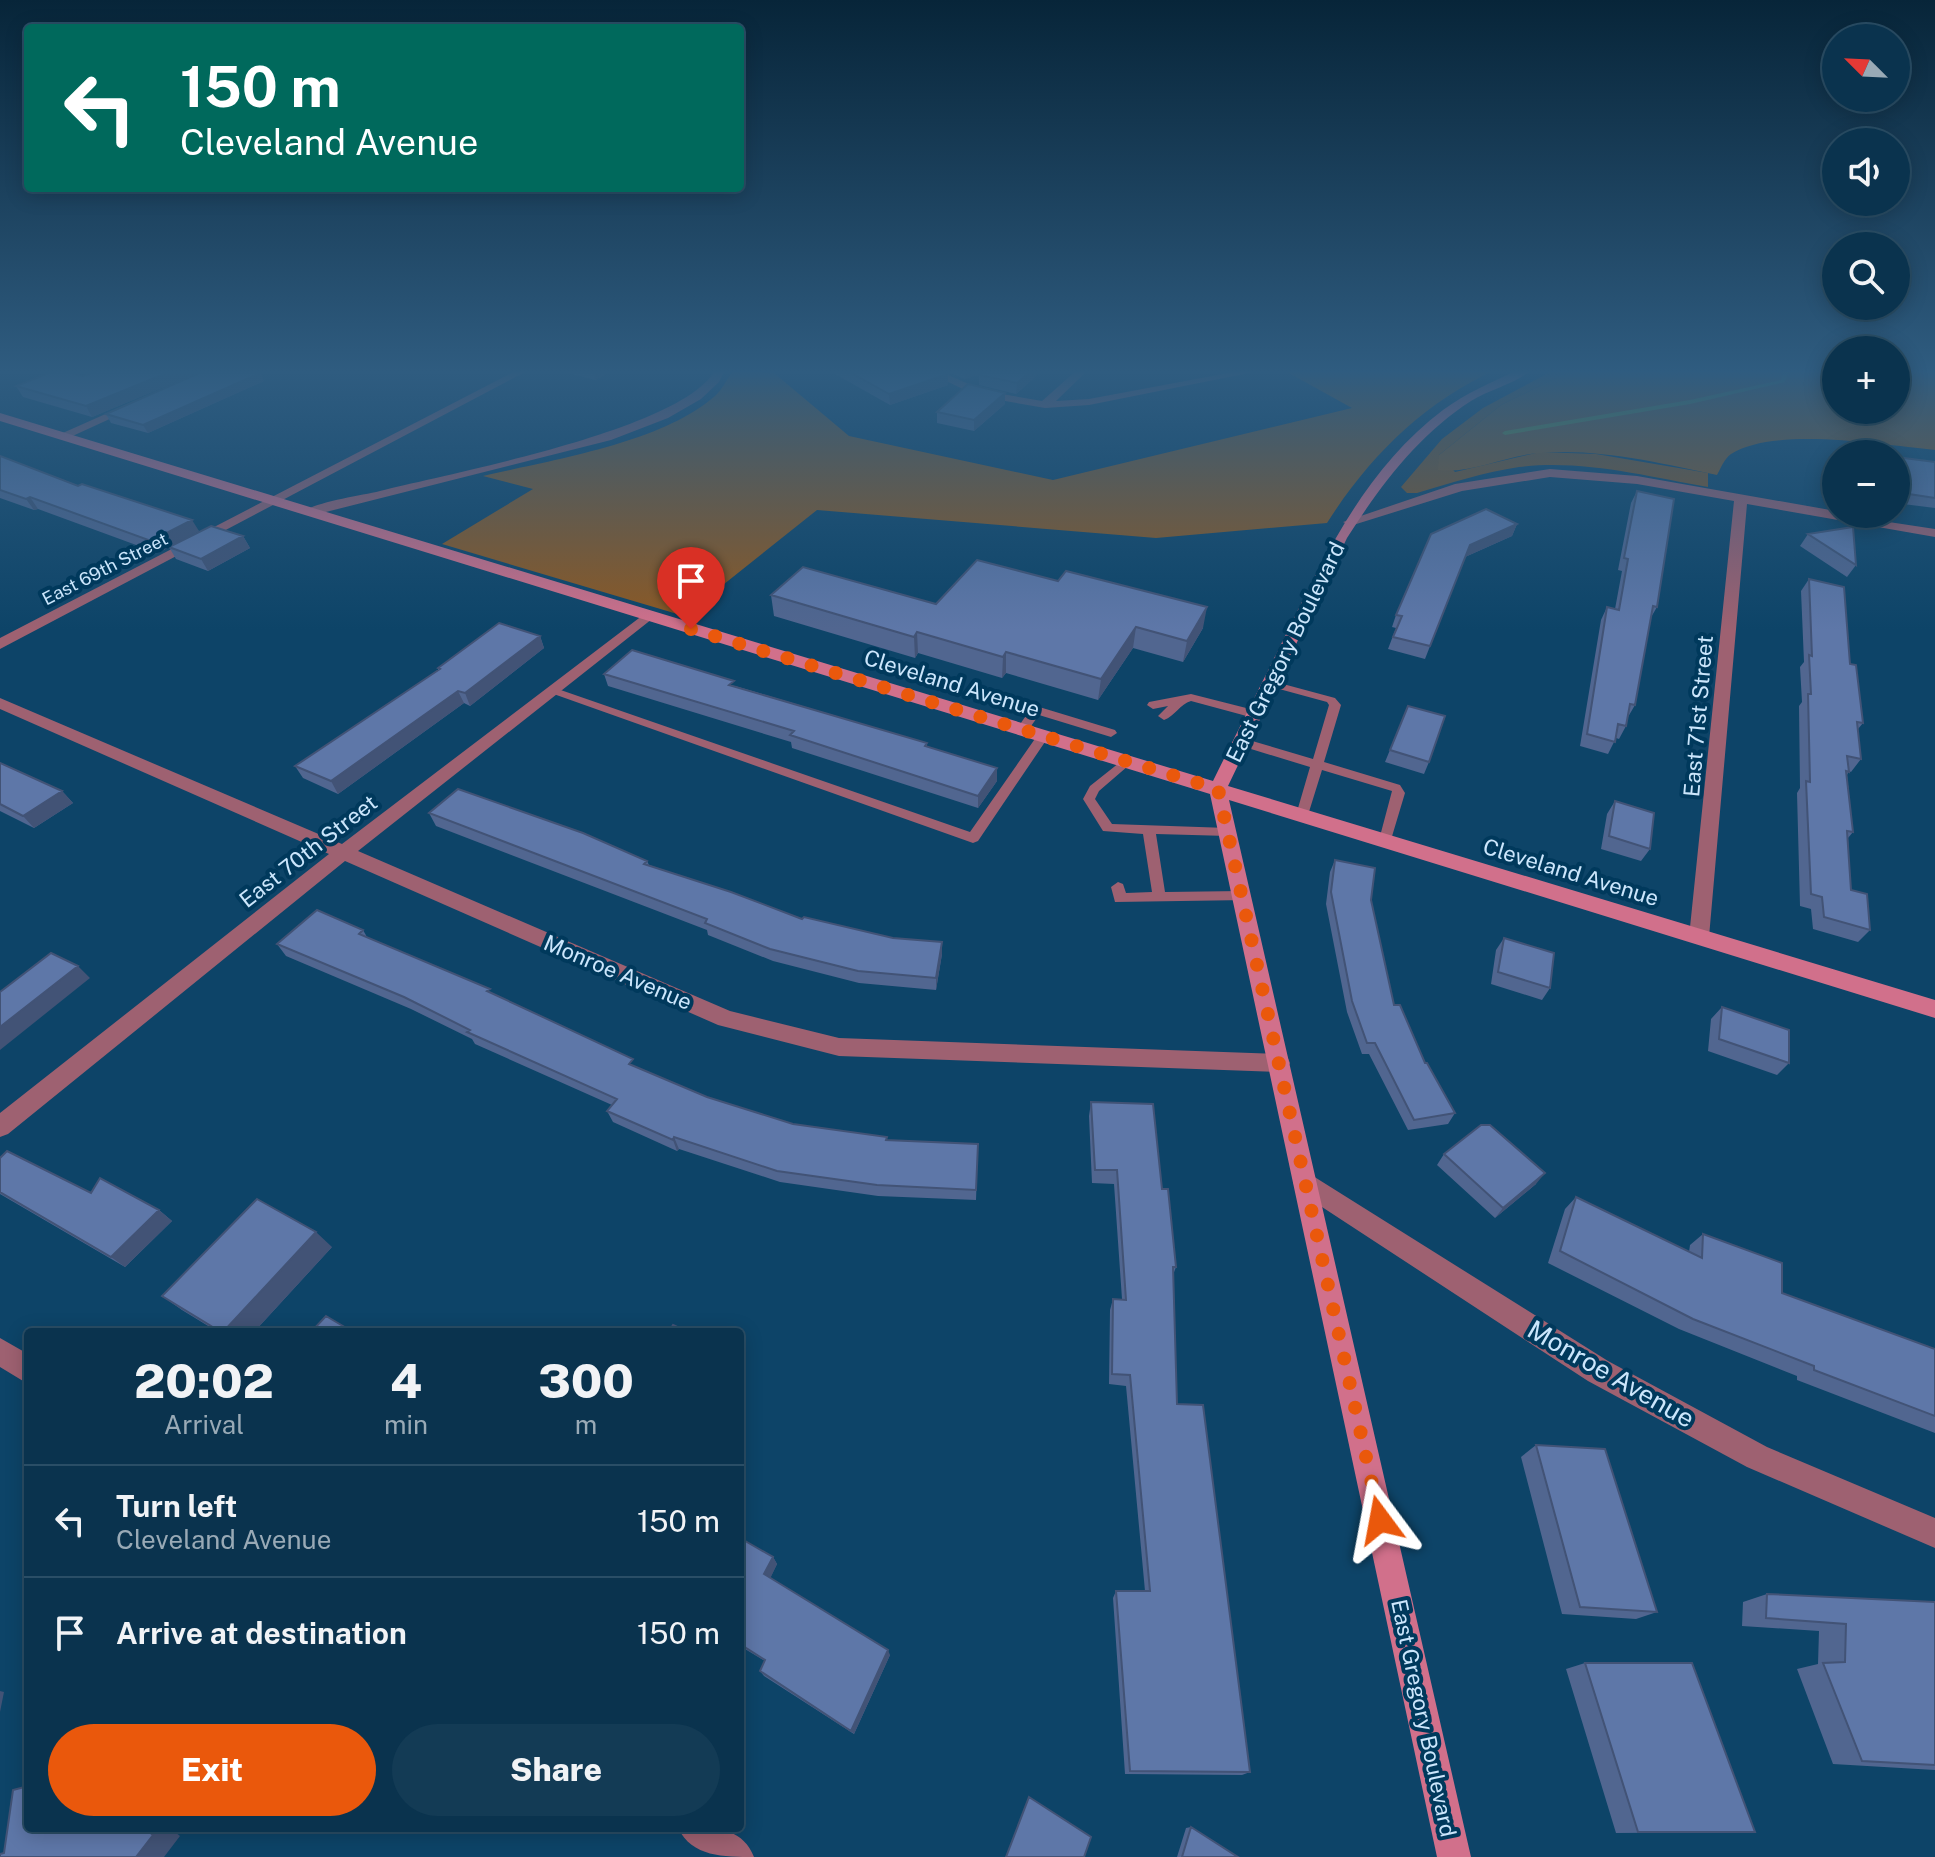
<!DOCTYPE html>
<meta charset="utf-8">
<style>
body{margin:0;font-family:"Public Sans",sans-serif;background:#133b55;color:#f1f3f6;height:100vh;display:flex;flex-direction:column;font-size:30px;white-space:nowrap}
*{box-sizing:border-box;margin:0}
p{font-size:26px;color:#99aab6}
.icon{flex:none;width:44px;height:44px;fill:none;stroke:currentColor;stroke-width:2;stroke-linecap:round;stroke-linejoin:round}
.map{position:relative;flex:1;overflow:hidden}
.side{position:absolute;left:24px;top:1328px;width:720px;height:504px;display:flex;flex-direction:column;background:#0a334e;border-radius:8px;box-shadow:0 4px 20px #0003,0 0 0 2px #2a4e66}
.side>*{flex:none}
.hud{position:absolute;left:24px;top:24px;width:720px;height:168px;border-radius:8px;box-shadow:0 4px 20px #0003,0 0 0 2px #2a4e66;background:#00695c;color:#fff;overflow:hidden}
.needle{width:52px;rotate:294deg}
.controls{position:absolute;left:1822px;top:24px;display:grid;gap:16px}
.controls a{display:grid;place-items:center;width:88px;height:88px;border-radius:50%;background:#0a334e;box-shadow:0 4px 20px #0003,0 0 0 2px #2a4e66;font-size:40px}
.pin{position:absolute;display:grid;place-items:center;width:68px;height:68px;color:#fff;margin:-82px -34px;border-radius:50% 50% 50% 0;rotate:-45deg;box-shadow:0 0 8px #0007}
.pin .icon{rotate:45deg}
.me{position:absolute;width:88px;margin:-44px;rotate:347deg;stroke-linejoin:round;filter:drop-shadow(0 0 6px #0008)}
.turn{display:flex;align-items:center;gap:28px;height:168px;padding:0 24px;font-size:36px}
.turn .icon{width:104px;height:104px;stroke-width:2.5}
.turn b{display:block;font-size:56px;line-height:68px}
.eta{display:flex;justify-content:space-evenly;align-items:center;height:136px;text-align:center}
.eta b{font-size:48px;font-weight:800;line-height:56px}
.cta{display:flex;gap:16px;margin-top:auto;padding:16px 24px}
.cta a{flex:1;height:92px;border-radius:48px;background:#ea580c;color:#fff;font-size:32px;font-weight:800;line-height:92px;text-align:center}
.cta a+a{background:#133b55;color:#f1f3f6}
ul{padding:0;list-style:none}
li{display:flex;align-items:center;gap:24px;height:112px;padding:0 24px;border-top:2px solid #2a4e66}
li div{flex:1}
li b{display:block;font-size:30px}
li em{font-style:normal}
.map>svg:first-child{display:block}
</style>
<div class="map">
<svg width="1935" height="1857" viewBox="0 0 1935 1857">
<rect width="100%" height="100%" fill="#0d4468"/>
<path fill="#875522" d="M1554 370H1572L1501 405 1439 455 1455 472 1540 452 1596 454 1708 473V487C1646 476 1581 459 1519 467 1485 472 1450 483 1417 493H1407L1401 487 1442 439 1483 408Z"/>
<path fill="#8e5922" d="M1294 370H1495C1423 403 1369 457 1327 523L1156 538 817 510 684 616 442 544 533 489 483 476C551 460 662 443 715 396 722 390 727 379 733 371L774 373 849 436 1053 480 1352 408 1287 372Z
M1572 370H1836V410H1896V370H1935V450C1882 445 1776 426 1731 454 1724 459 1721 468 1717 475 1660 463 1598 448 1540 453 1505 455 1473 474 1438 470L1439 455 1501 405Z"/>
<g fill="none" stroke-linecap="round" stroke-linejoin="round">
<path fill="#7a9437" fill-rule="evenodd" d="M1783 370H1789L1785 382 1690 404 1505 435 1502 433 1505 431 1690 400 1781 380Z"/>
<path fill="#9e6171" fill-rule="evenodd" d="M1268 680 1335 698 1341 705 1324 762 1400 785 1405 793 1390 843 1385 845 1379 840 1392 791 1322 770 1308 815 1302 819 1298 818 1296 815 1310 767 1238 745 1236 742 1242 738 1313 759 1329 705 1327 702 1264 685 1262 683Z
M552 687 970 832 1039 733 1043 732 1049 736 978 841 973 843 548 692V688Z
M1191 694 1258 711 1260 714 1254 718 1191 701C1180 704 1175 716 1164 720L1158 716 1168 706 1153 709 1147 705 1149 702Z
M1036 706 1115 730 1117 733 1111 737 1039 715 1026 733H1018L1016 730 1032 707Z
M1124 759 1130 763 1128 766 1099 791 1095 799 1112 824 1228 828 1234 832 1228 836 1156 834 1165 892 1242 891 1249 896 1247 900 1115 902 1111 887 1118 882 1123 884 1126 893 1152 892 1143 834 1103 831 1083 799 1090 786Z"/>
<path fill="#9e6171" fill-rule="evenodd" d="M517 370H529L0 649V638Z
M715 370H725L719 382 701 399 668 418 611 440 310 516 303 512C318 501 360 496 380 491 450 473 683 430 715 370Z
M924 370H937L984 391 1042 401 1077 370H1088L1056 401 1089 399 1244 370H1264L1089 405 1045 408 977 396Z
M128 404 138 406 66 439 56 436Z
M1550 469 1637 476 1836 511V514L1935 529V537L1747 504 1709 937 1706 942H1692L1689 937 1734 501 1637 484 1550 477 1462 491 1350 526 1343 522 1455 484Z
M647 612 652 613V619L358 851 730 1011 839 1038 1279 1054 1287 1056 1290 1063 1287 1070 1279 1072 839 1056 718 1025 345 861 8 1134 0 1137V1113L329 854 0 709V698L342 844Z
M1305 1171 1608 1361 1767 1447 1935 1518V1548L1747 1467 1588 1381 1296 1190 1293 1182 1296 1174Z
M0 1338 28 1354V1384L0 1367Z
M678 1828C708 1828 741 1824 754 1857 724 1857 692 1857 678 1828Z"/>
<path fill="#d1708b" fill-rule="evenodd" d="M1518 370H1531C1515 384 1490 389 1471 401 1418 435 1380 486 1347 538L1228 786 1935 1000V1018L1229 800 1471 1857H1437L1210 794 0 421V413L1213 781C1238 730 1264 679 1289 628 1329 547 1369 466 1443 410 1466 393 1492 382 1518 370Z"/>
</g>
<path fill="#516690" d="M205 370 92 417 23 397 16 386Z
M556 370H614L595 380Z
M828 370H938L948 385 890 405Z
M943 370H1043L1016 394 979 385V375L965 379Z
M260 373 264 381 148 433 111 423 106 414Z
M1005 393V404L974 431 937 423V412Z
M0 456 199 531 158 553 38 509 34 510 0 498Z
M1896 457 1935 462V508L1903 504 1896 488Z
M1637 491 1657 607 1650 619 1635 705 1628 717 1626 726 1619 739 1616 738 1608 754 1580 746 1601 620 1607 607 1615 609 1622 571 1618 570 1631 503Z
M1517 524 1512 536 1465 557 1425 659 1388 649 1396 628 1392 627 1396 615 1431 534Z
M1808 534 1856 565 1847 577 1800 546Z
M243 536 250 548 208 571 176 559 169 547Z
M1809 579 1850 664 1863 723 1858 729 1861 759 1851 772 1849 771 1847 775 1853 832 1848 838 1851 890 1870 930 1858 942 1813 929 1811 909 1800 906 1797 793 1800 788 1799 706 1802 702 1800 667 1804 662 1801 591Z
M771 595 936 604 1203 628 1183 662 1133 648 1098 700 1006 673 1002 678 918 653 915 658 774 616Z
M540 636 544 648 470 706 464 703 338 794 303 778 295 766 438 670V668Z
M604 674 735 686 927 743V746L997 781 978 808 792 748 791 742 608 686Z
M1408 706 1429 762 1424 774 1385 762Z
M0 763 62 791 73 803 34 828 0 811Z
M1615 801 1650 849 1641 861 1601 849 1607 814Z
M429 813 647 861 649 865 802 919 942 954 936 990 859 983 773 961 708 935 707 930 436 826Z
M1335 860 1371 900 1394 1005 1425 1063 1455 1113 1448 1124 1408 1130 1369 1054H1362L1347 1012 1326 904 1330 872Z
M363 930 367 937 493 994 636 1067 707 1097 793 1124 887 1140 978 1144 976 1200 878 1196 780 1182 679 1149 677 1151 613 1122 607 1111 612 1105 475 1044 472 1039 411 1009 286 956 277 944Z
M1504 938 1550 988 1542 1000 1491 984 1496 950Z
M1722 1007 1789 1063 1777 1075 1708 1051 1711 1019Z
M1091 1102 1162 1189 1176 1267 1173 1275 1177 1404 1250 1772 1242 1775 1125 1774 1113 1598 1116 1591H1145L1126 1386 1109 1384 1110 1310 1113 1299H1122L1114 1184 1092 1183 1089 1116Z
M1444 1154 1536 1184 1495 1218 1437 1165Z
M0 1158 91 1193 159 1210 172 1221 125 1267 0 1194Z
M1576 1197 1689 1252 1690 1245 1703 1234 1782 1293 1935 1349V1433L1797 1380V1376L1679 1329 1548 1263 1565 1209Z
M332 1247 254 1332H218L182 1310 162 1296Z
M1536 1445 1657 1612 1636 1619 1562 1614 1521 1457Z
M740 1538 773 1557 777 1564 770 1578 890 1655 854 1734 764 1676 760 1671 765 1661 740 1646Z
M1767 1594 1935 1602V1770L1833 1764 1797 1669 1818 1664 1819 1631 1742 1626 1743 1602Z
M1585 1663 1755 1832 1616 1833 1566 1669Z
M1191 1827 1238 1857H1177L1186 1828Z"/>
<path fill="#425376" d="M174 370H205L92 417 86 406Z
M593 370H614L595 380Z
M965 370H994L965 379Z
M1032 370H1043L1016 394 1017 383Z
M260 373 264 381 148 433 143 425Z
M948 374V385L890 405 889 394Z
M1005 393V404L974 431V420Z
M30 497 38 509 34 510 26 499Z
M192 520 199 531 158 553 151 541Z
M1517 524 1512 536 1465 557 1425 659 1470 545Z
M243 536 250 548 208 571 201 559Z
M1207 607 1203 628 1183 662 1187 641Z
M1136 627 1133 648 1098 700 1101 679Z
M917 632 918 653 915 658 914 637Z
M540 636 544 648 470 706 465 693Z
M1006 652V673L1002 678 1003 657Z
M458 691 464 703 338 794 331 781Z
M997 768V781L978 808V796Z
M62 791 73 803 34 828 23 816Z
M942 942V954L936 990V978Z
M78 966 90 978 0 1050V1027Z
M674 1137 679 1149 677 1151 673 1140Z
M1545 1173 1536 1184 1495 1218 1503 1208Z
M159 1210 172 1221 125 1267 111 1257Z
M316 1232 332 1247 254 1332H223Z
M773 1557 777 1564 769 1581 764 1574Z
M888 1650 890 1655 854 1734 851 1731Z
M0 1691 4 1692 0 1712Z
M144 1828H170L180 1836 164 1857H136Z"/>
<path fill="#5e77a8" stroke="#425376" stroke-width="2" d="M57 370 83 376 100 370H174L86 406 16 386Z
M206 370H249L260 373 143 425 106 414Z
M846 370H938L948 374 889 394Z
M985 370H1032L1017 383 979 375Z
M968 384 1005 393 974 420 937 412Z
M0 456 78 486 82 484 192 520 151 541 30 497 26 499 0 490Z
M1896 457 1935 462V498L1909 494 1896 466Z
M1637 491 1674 499 1657 607 1653 606 1635 705 1630 704 1626 726 1618 724 1615 742 1587 734 1607 607 1619 610 1628 559 1624 558Z
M1486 509 1517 524 1470 545 1430 646 1393 637 1402 616 1396 615 1431 534Z
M211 526 243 536 201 559 169 547Z
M1853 527 1856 565 1808 534Z
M977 560 1058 581 1066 571 1207 607 1187 641 1136 627 1101 679 1006 652 1003 657 917 632 914 637 771 595 803 567 936 604Z
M1809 579 1844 587 1850 664 1856 665 1863 723 1857 722 1861 759 1847 756 1849 772 1846 771 1853 832 1847 831 1851 890 1867 894 1870 930 1824 917 1822 897 1811 894 1806 781 1810 782 1808 694H1811L1809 655 1812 656Z
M499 623 540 636 465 693 458 691 331 781 295 766 440 669 438 668Z
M632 650 734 681 729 685 927 743 925 746 997 768 978 796 790 735 794 731 604 674Z
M1408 706 1445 716 1429 762 1390 750Z
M0 763 62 791 23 816 0 804Z
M458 789 583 833 647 861 644 864 731 892 802 919 804 917 893 938 942 942 936 978 858 971 770 949 705 923 707 919 429 813Z
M1615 801 1654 813 1650 849 1609 836Z
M1335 860 1375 868 1371 900 1394 1005H1400L1425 1063H1427L1455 1113 1414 1120 1375 1043H1367L1352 1001 1331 892Z
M317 910 363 930 359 934 490 989 487 991 633 1059 629 1064 707 1097 793 1124 887 1137 886 1140 978 1144 976 1190 877 1185 777 1171 674 1137 673 1140 607 1111 617 1099 467 1032 470 1030 404 997 277 944Z
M1504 938 1554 953 1550 988 1498 972Z
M51 953 78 966 0 1027V992Z
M1722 1007 1789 1030V1063L1719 1039Z
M1091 1102 1153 1104 1162 1189H1168L1176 1267H1173L1177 1404 1203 1405 1250 1772 1130 1771 1116 1591H1150L1130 1375 1112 1374 1113 1299 1126 1300 1117 1170H1095Z
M1481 1125H1490L1545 1173 1503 1208 1444 1154Z
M7 1151 91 1193 100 1178 159 1210 111 1257 0 1192V1158Z
M1576 1197 1702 1258 1703 1234 1782 1263V1293L1935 1349V1416L1814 1370V1366L1693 1319 1560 1251Z
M257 1199 316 1232 223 1332H221L162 1296Z
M326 1316 353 1332H311Z
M673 1325 688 1332H669Z
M1536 1445 1605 1449 1657 1612 1580 1607Z
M740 1538 773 1557 764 1574 888 1650 851 1731 760 1671 765 1660 740 1644Z
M1767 1594 1935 1602V1765L1862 1761 1823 1663 1845 1662 1846 1624 1766 1618Z
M1585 1663H1692L1755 1832H1638Z
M28 1786V1828H144L153 1835 136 1857H0V1854L4 1853 13 1790Z
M1029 1797 1091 1837 1084 1857H1006Z
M1191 1827 1238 1857H1182Z"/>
<linearGradient id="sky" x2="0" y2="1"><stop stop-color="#072539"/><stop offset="0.59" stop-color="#2f5c80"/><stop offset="1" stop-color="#2f5c80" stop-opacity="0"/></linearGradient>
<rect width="1935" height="630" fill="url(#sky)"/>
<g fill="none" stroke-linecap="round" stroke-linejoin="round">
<path stroke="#ea580c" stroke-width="14" stroke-dasharray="0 25.2" d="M691 629 1218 789 1380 1520"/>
</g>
<g text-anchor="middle" stroke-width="8" stroke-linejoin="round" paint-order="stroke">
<g font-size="18" fill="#cbe6fc" stroke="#00395c">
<text transform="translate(105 569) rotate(-27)" y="6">East 69th Street</text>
</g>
<g font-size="22" fill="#cbe6fc" stroke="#00395c">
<text transform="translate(1285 652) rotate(-64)" y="8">East Gregory Boulevard</text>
<text transform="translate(952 683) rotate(17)" y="8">Cleveland Avenue</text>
<text transform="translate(1698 716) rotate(-85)" y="8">East 71st Street</text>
<text transform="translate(308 851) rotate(-38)" y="8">East 70th Street</text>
<text transform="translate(1571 872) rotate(17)" y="8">Cleveland Avenue</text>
<text transform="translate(618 972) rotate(23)" y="8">Monroe Avenue</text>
<text transform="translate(1424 1718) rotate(78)" y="8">East Gregory Boulevard</text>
</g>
<g font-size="26" fill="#cbe6fc" stroke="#00395c">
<text transform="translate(1611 1374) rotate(30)" y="9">Monroe Avenue</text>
</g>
</g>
</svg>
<div class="controls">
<a><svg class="needle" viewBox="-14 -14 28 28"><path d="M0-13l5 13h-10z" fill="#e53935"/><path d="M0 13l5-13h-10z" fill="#99aab6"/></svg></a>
<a><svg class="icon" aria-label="sound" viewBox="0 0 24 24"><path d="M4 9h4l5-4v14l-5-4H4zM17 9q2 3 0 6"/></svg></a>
<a><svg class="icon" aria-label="search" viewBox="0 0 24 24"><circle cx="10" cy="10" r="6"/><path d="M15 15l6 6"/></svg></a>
<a>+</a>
<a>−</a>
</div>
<div class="pin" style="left:691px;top:629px;background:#d93025"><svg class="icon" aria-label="arrive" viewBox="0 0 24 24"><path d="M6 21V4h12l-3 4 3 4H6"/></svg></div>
<svg class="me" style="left:1380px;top:1520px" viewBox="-20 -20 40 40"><path d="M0-17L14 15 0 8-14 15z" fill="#ea580c" stroke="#fff" stroke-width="4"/></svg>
<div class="hud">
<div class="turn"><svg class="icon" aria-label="left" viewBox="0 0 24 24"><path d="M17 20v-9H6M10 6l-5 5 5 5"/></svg><div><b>150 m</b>Cleveland Avenue</div></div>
</div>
<section class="side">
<div class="eta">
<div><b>20:02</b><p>Arrival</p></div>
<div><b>4</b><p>min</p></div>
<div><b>300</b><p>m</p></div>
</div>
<ul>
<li><svg class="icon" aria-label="left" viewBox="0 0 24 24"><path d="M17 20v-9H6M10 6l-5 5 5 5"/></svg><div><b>Turn left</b><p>Cleveland Avenue</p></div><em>150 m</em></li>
<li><svg class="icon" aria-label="arrive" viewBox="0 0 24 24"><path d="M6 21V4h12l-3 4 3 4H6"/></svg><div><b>Arrive at destination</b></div><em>150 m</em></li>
</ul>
<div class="cta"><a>Exit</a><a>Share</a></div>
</section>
</div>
